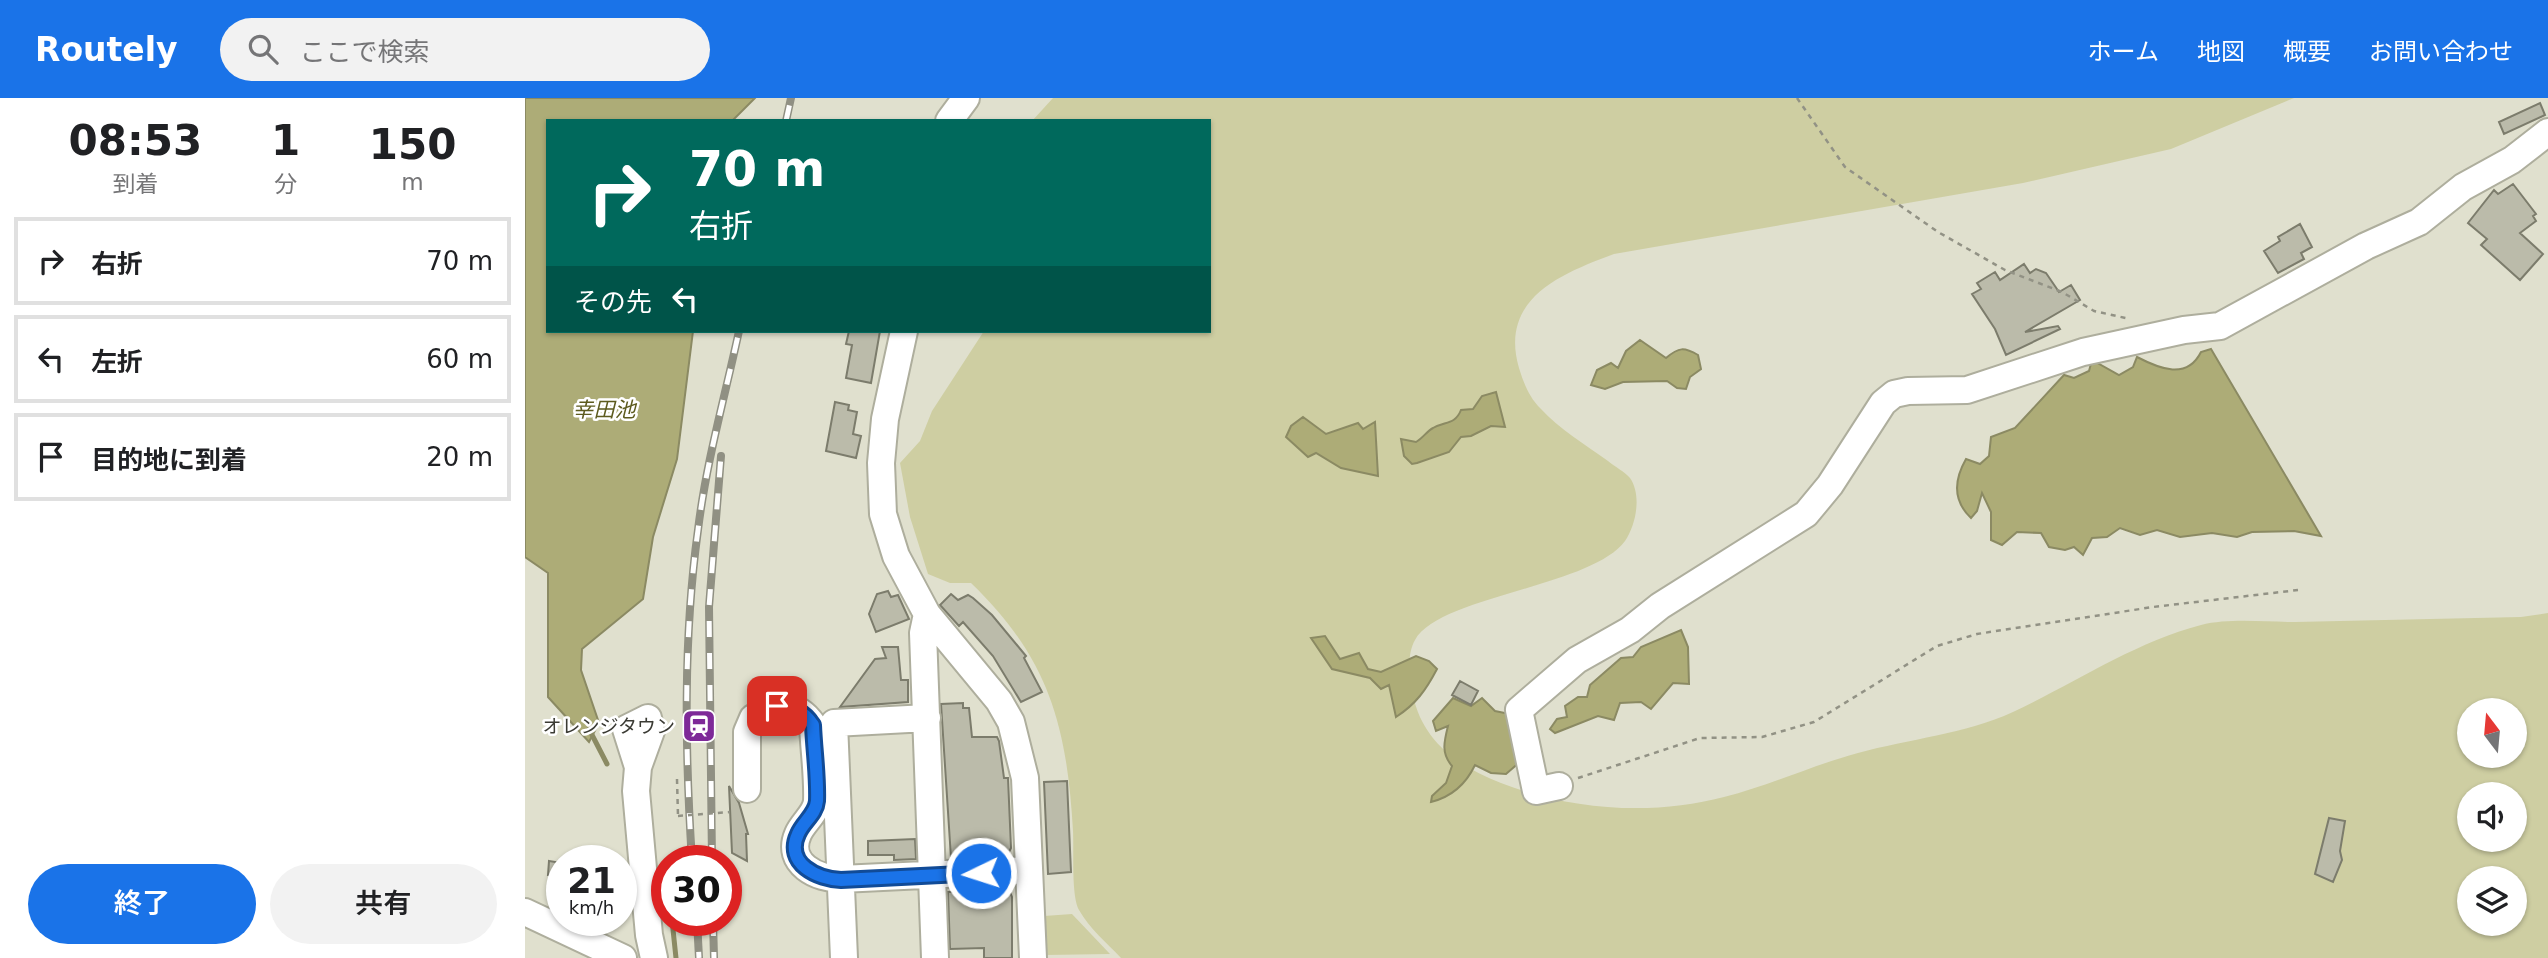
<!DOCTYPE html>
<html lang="ja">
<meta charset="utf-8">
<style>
body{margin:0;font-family:"DejaVu Sans","Noto Sans JP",sans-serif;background:#f2f2f2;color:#202124;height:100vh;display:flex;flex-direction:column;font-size:26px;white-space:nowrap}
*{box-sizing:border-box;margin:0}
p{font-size:23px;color:#757577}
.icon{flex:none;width:38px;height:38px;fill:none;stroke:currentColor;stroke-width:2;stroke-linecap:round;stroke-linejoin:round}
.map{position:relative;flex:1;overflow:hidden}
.drawer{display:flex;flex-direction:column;background:#fff;width:525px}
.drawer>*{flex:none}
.guide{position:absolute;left:21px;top:21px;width:665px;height:214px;border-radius:0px;box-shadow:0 2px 5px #0004;background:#00695c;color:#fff;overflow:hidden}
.needle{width:46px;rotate:344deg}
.buttons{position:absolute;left:1932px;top:600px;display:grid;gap:14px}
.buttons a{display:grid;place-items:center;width:70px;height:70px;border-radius:50%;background:#fff;box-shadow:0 2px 5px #0004;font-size:35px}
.speed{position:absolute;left:21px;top:747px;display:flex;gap:14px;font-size:35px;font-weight:700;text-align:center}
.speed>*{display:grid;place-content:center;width:91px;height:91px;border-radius:50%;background:#fff;box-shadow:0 2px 5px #0004;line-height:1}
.speed small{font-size:18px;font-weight:400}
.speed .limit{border:10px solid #d22;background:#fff;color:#111}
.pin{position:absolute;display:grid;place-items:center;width:60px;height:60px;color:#fff;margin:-30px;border-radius:14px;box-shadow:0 4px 10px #0006}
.me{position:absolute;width:77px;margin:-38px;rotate:266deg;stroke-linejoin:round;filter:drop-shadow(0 0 5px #0008)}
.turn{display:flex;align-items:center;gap:24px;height:147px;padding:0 28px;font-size:32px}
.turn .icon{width:91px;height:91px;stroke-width:2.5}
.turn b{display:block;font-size:49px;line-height:60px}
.then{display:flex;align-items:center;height:66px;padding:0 28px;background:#0003;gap:14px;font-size:26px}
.eta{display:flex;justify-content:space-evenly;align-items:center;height:119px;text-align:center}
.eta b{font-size:42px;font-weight:600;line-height:49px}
.action{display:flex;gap:14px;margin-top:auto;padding:14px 28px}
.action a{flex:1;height:80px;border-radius:42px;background:#1a73e8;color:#fff;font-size:28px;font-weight:600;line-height:80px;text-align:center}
.action a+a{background:#f2f2f2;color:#202124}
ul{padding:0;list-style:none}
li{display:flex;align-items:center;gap:21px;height:88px;margin:0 14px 10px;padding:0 14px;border:4px solid #e0e0e0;border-radius:0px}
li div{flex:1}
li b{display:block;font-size:26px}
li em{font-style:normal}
header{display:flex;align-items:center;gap:42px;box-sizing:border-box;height:98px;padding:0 35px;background:#1a73e8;color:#fff}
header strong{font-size:33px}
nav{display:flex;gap:38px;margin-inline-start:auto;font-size:24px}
.search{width:490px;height:63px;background:#f2f2f2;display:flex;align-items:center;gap:18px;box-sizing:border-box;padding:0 24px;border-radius:38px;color:#757577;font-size:26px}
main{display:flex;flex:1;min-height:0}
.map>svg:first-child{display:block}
</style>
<header>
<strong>Routely</strong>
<div class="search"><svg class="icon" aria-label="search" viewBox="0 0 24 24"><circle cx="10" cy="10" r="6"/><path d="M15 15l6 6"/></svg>ここで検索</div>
<nav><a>ホーム</a><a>地図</a><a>概要</a><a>お問い合わせ</a></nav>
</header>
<main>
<section class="drawer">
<div class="eta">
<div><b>08:53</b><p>到着</p></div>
<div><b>1</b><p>分</p></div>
<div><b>150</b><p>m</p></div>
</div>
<ul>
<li><svg class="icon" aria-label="right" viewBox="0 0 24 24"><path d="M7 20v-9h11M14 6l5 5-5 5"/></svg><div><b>右折</b></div><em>70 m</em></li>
<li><svg class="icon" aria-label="left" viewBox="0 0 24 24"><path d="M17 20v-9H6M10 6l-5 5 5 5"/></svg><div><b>左折</b></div><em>60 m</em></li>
<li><svg class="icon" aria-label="arrive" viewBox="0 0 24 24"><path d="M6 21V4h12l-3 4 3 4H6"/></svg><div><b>目的地に到着</b></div><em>20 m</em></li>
</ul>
<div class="action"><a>終了</a><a>共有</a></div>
</section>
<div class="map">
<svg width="2023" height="860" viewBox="0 0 2023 860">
<rect width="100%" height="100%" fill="#e0e0ce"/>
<path fill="#cecea2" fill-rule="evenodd" d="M528 0H1769L1646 51 1498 85 1089 156C1035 176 974 201 994 270 999 286 1004 299 1016 311 1034 331 1061 347 1083 363 1089 368 1100 374 1105 380 1117 397 1111 427 1100 443 1066 489 914 498 890 542 881 558 885 579 888 597 897 643 934 669 976 685 1044 712 1128 718 1199 699 1244 688 1288 667 1333 655 1384 641 1440 636 1488 614 1550 585 1608 545 1676 527 1704 520 1740 524 1770 524 1845 522 1920 521 1996 519L2023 515V860H596C582 845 564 830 554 812 546 798 549 751 548 733 542 628 524 560 446 485H425L403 476 385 419 375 365 395 343 407 313 459 233H684V23H507ZM1944 612H1990V658H1944ZM1944 696H1990V742H1944ZM1944 780H1990V826H1944Z
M547 816 585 856 520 857 519 818Z"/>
<path fill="#adac77" stroke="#8b8a63" stroke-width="2" d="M0 0H230L207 23H23V233H168L152 361 128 439 118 501 57 551 56 572 74 625 64 644 23 599V475L0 459Z
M1115 242 1141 260C1154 249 1159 249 1173 257L1176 271 1165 279 1161 291 1152 290 1142 283 1098 284 1080 291 1066 287 1072 272 1086 265 1093 270 1101 253Z
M1686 251 1796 438 1769 433 1727 434 1712 439 1687 435 1655 439 1632 432 1615 437 1595 430 1582 439 1567 440 1558 457 1549 449 1540 452 1524 449 1516 435 1492 434 1477 447 1466 442V414L1457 395 1452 413 1446 420C1428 403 1429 382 1441 361L1455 366 1464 358 1466 339 1490 330 1539 277 1549 280 1564 273 1567 262 1594 277 1608 269 1612 259C1635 271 1662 282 1676 254Z
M971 294 980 329 966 328 946 338 936 339 924 354 892 365 887 366 879 358 876 341 891 344C898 340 902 333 908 330 920 323 930 327 936 312L948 311 957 298Z
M778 319 801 336 833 325 838 331 850 324 853 378 816 370 791 355 783 359 761 339 766 328Z
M1156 532 1163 549 1164 586 1148 585 1126 611 1116 604 1095 605 1089 622 1073 618 1030 635 1025 631 1032 621 1042 619 1040 608 1053 599H1062L1065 587 1096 560 1108 559 1116 549Z
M800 538 815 561 834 555 843 571 856 574 891 558 904 563 912 571C901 592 891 606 871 619L864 587 856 591 845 580 807 571 786 540Z
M928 600 946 608 957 600 970 613 985 616 996 663 981 676 966 675 950 667C941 686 926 699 906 704L907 698 921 685 927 668C916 655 919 644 923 628L911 633 908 623Z"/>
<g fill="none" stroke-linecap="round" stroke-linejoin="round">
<path stroke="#8b8a63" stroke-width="5" d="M64 631 82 666
M141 779 142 786
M147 822 151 860"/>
</g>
<path fill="#bba" stroke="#7c7c6c" stroke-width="2" d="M2015 5 2020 17 1979 36 1974 24Z
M1988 86 2011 116 2008 118 2011 123 1995 135 2018 156 1995 182 1956 147 1962 141 1943 125 1969 92 1973 96Z
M1775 126 1787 149 1776 155 1779 161 1753 175 1739 153 1755 143 1753 139Z
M1499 166 1505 175 1511 171 1521 175 1534 194 1546 187 1555 202 1500 234 1533 228 1535 231 1481 257 1470 231 1447 196 1456 191 1452 185 1470 174 1475 182Z
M324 233H355L346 285 321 280 327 247 321 246Z
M310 304 324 307 323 312 332 314 328 336 336 338 331 360 301 353Z
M363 493 366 499 373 497 384 521 351 534 344 516 352 496Z
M426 496 433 502 443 497 448 500 467 517 501 558 499 560 517 594 496 604 468 558 438 524 434 528 415 507Z
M357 549H373L376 582H383V604L315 609 350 561 361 560Z
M935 583 953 593 946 607 927 597Z
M438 605V610H444L447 639H472L474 643 479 680H483L486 750 484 754H476V758L426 760 416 606Z
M542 683 546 774 523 776 519 684Z
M204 688 214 705 223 736H221L222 763 207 755Z
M1804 720 1820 723 1815 753 1817 762 1808 784 1790 776Z
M390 741 391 761 369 762V757H343V743Z
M24 763 37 765V778L23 777Z
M477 792V794H485L487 799V860H459V850L425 851 423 794Z"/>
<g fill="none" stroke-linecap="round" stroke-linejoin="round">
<g stroke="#aeae9d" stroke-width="30">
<path id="minor" d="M424 23 441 0
M379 233 360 321 356 365 358 416 371 458 402 516 474 603 486 624 500 680 508 860
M402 516 398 535 410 860
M113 669 126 633 123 620 101 631 113 669 111 693 124 837 129 860
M1034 688 1011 693 994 612 1052 562 1105 532 1135 508 1281 416 1305 387 1358 305 1369 296 1383 293 1442 292 1558 254 1659 232 1695 228 1841 148 1894 124 1938 89 1987 62 2023 34
M222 691V634L228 620C249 605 272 603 288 627 289 652 293 678 292 703 291 716 278 724 273 736 260 766 293 781 316 781L504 772
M0 814 98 860
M319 860 309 625 402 620"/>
</g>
<path stroke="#929285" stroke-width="2.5" stroke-dasharray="5 5" stroke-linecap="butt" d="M1272 0 1320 69 1413 134 1480 172 1537 194 1569 213 1605 221
M1053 680 1175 640 1237 639 1289 624 1412 548 1452 536 1628 509 1773 492
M152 681 153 718"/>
<use href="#minor" stroke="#fff" stroke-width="26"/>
<g stroke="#909083" stroke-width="8">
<path id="rail" d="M261 23 266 0
M167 763C160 653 158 541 173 432 181 365 200 298 214 233
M187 763 184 509 196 358
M172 822 174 860
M188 822 189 860"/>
</g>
<use href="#rail" stroke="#fff" stroke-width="5" stroke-dasharray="16" stroke-linecap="butt"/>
<path stroke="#929285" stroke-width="2.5" stroke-dasharray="5 5" stroke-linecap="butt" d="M153 718 205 714"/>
</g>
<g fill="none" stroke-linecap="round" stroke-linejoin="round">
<g stroke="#114b97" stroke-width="18">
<path id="route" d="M252 608C268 609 279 613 288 627 289 652 293 678 292 703 291 716 278 724 273 736 259 766 293 781 316 782L456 775"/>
</g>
<use href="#route" stroke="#1a73e8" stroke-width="12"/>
</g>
<defs>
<g id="station-square" transform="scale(1.75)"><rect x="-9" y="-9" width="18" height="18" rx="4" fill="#7e2998" stroke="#fff"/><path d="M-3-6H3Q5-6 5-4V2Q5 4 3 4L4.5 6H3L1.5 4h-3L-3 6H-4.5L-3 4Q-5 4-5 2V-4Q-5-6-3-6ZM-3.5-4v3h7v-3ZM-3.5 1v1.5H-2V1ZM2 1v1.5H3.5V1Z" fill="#fff"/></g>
</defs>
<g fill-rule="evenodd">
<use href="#station-square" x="174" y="628"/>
</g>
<g text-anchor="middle" stroke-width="5" stroke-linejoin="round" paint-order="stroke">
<g font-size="19" fill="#3b3b34" stroke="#fff" text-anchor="end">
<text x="150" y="635">オレンジタウン</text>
</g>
<g font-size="21" font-style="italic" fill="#5d5b1e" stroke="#fff">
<text x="79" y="319">幸田池</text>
</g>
</g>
</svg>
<div class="buttons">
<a><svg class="needle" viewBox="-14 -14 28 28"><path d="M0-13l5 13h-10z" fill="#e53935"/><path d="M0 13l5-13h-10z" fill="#757577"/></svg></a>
<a><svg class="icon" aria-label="sound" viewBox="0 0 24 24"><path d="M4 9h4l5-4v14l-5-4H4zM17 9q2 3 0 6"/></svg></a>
<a><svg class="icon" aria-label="layers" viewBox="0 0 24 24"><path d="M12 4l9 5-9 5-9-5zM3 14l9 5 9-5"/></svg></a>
</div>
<div class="speed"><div>21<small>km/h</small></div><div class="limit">30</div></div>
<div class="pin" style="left:252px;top:608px;background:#d93025"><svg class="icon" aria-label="arrive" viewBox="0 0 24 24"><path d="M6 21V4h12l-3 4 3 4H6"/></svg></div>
<svg class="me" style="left:456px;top:775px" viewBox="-20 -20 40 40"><circle r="17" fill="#1a73e8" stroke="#fff" stroke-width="3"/><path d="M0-11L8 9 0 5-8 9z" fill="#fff"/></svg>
<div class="guide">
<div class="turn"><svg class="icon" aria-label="right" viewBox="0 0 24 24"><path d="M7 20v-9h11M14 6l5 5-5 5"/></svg><div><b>70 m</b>右折</div></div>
<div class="then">その先<svg class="icon" aria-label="left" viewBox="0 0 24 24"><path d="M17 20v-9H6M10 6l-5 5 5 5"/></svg></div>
</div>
</div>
</main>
